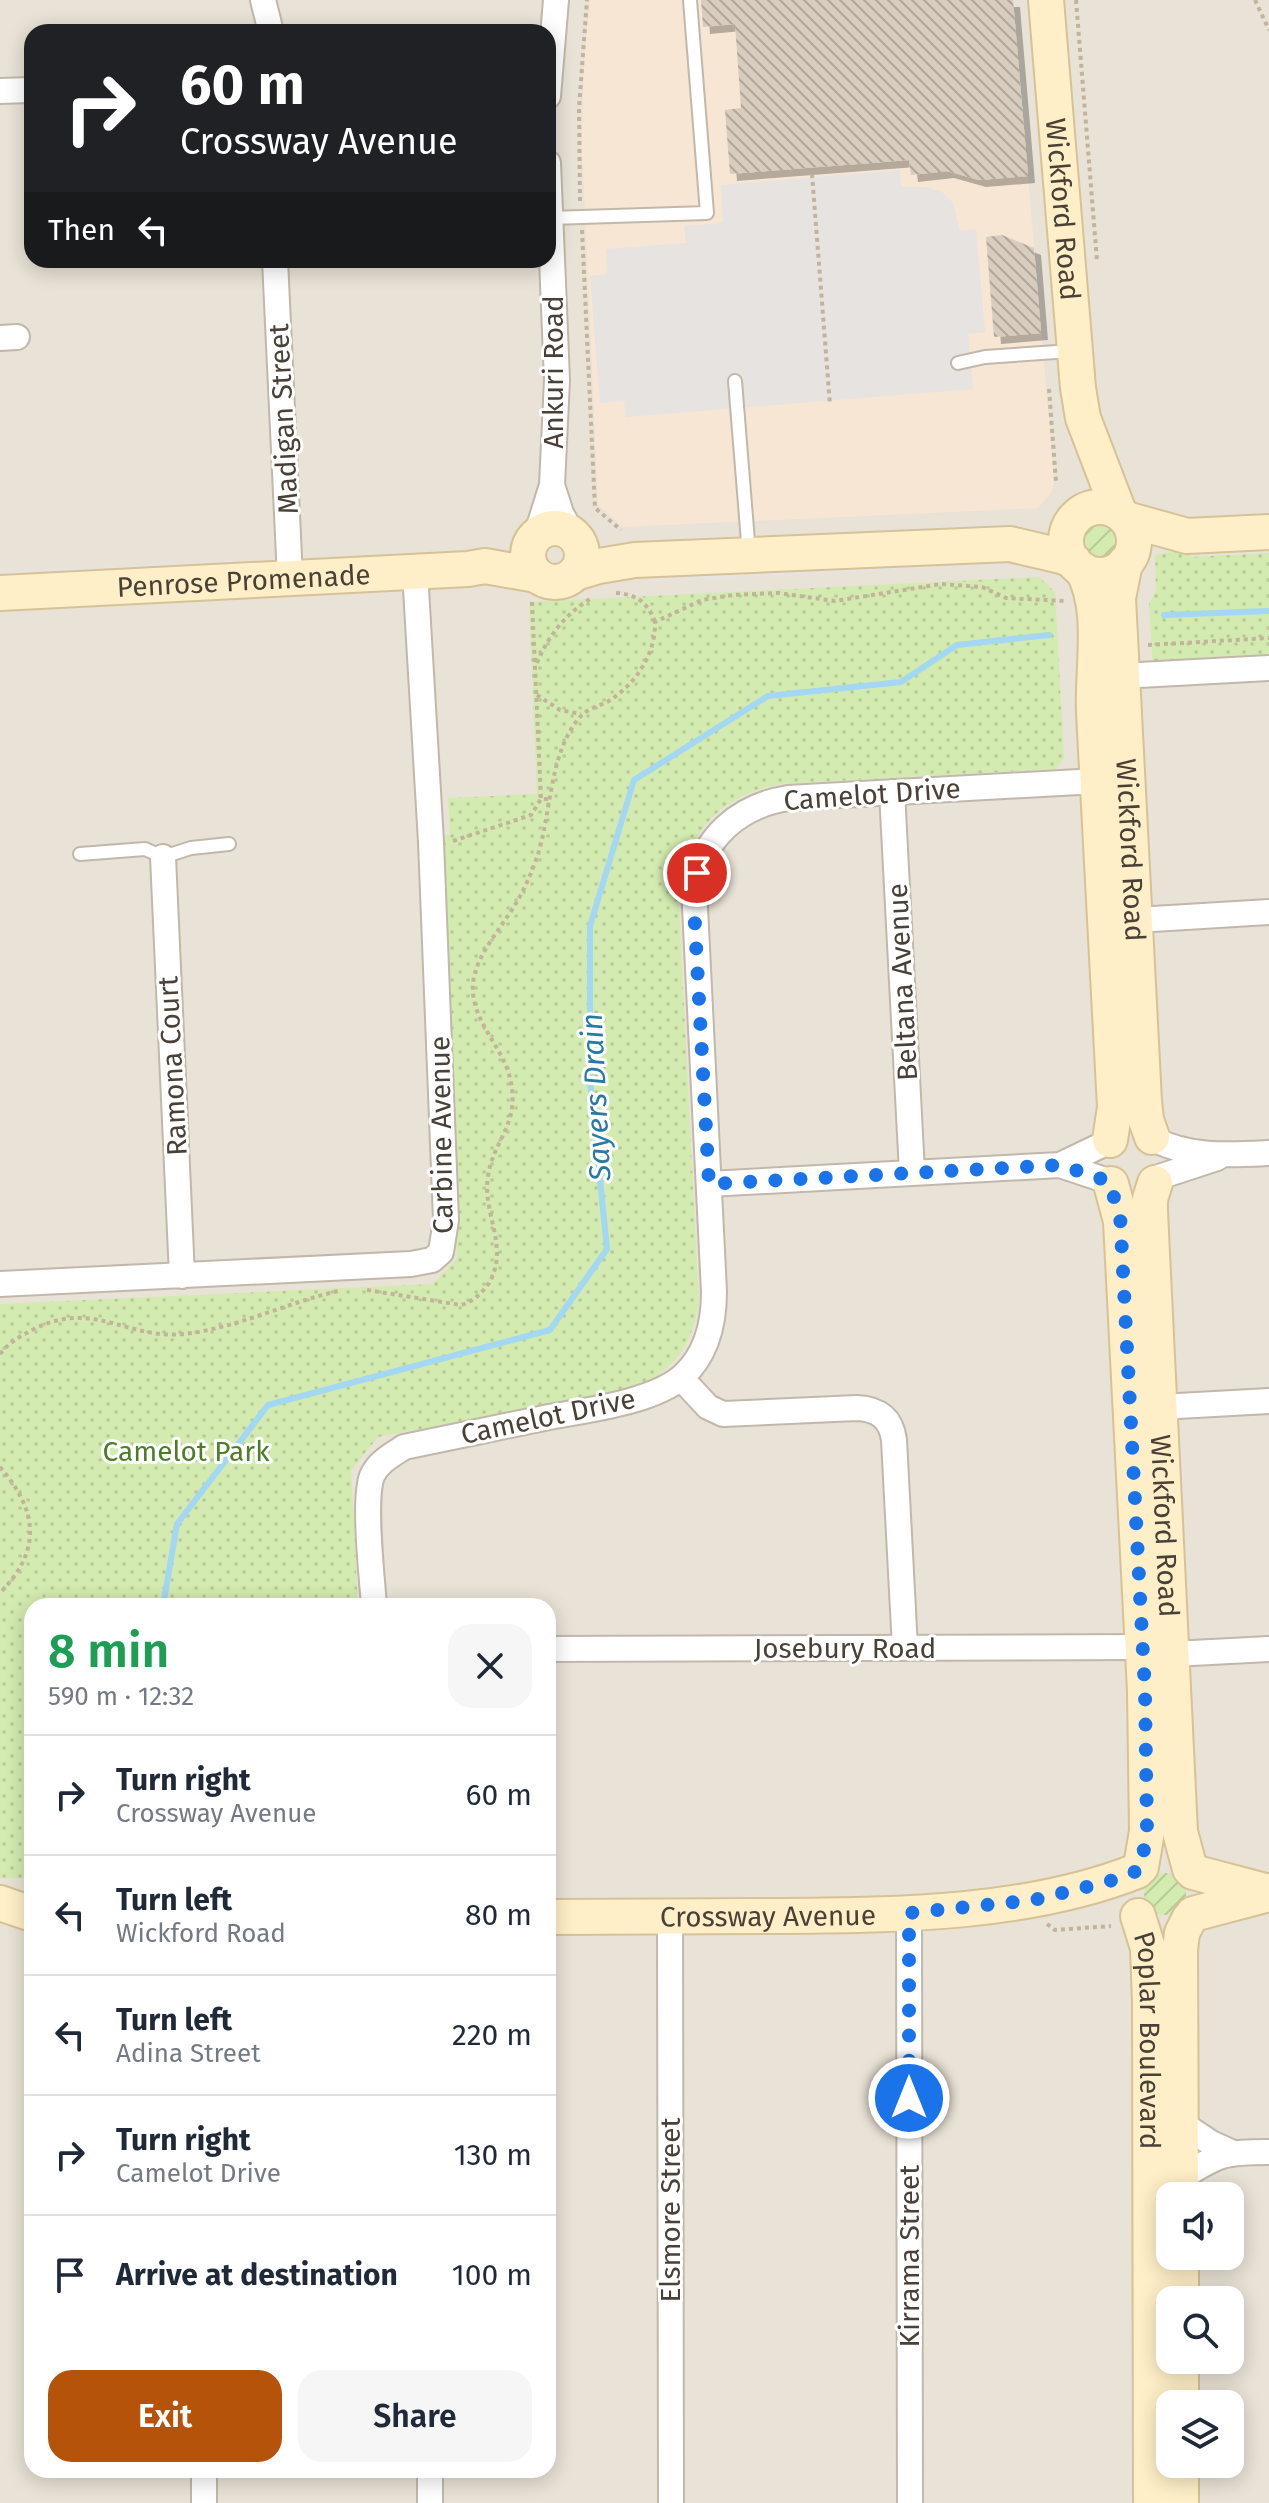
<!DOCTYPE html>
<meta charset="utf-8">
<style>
body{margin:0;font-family:"Fira Sans",sans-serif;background:#f6f6f7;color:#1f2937;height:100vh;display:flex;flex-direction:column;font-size:30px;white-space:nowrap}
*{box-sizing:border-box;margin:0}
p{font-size:26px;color:#747a83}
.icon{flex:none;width:44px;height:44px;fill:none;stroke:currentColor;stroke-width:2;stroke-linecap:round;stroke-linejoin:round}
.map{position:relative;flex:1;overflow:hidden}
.panel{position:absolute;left:24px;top:1598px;width:532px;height:880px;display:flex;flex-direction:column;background:#fff;border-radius:24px;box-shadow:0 4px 20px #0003}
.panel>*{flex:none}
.hud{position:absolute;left:24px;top:24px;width:532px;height:244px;border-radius:24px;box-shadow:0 4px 20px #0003;background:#202124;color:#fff;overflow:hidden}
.buttons{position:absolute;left:1156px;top:2182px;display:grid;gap:16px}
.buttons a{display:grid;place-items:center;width:88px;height:88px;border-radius:16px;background:#fff;box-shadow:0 4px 20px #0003;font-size:40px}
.pin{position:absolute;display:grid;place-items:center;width:68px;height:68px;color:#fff;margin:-34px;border:4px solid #fff;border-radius:50%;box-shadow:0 2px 8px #0007}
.me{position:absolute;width:88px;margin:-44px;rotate:0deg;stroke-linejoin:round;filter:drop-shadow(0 0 6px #0008)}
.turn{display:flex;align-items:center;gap:28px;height:168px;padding:0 24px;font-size:36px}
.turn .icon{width:104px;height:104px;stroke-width:2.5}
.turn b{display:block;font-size:56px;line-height:68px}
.then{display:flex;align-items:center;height:76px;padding:0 24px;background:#0003;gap:16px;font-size:30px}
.round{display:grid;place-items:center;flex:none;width:84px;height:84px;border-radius:24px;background:#f6f6f7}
.summary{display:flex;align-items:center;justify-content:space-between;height:136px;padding:0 24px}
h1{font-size:48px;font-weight:600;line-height:60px;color:#1e9e55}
.primary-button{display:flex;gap:16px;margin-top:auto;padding:16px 24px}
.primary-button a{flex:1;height:92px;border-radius:24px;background:#b45309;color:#fff;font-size:32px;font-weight:600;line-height:92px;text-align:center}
.primary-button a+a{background:#f6f6f7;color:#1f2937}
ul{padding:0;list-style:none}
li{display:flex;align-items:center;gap:24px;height:120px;padding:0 24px;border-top:2px solid #e0e1e3}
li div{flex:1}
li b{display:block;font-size:30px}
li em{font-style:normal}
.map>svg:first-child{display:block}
</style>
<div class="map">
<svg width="1269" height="2503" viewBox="0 0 1269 2503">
<defs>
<pattern id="grass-dots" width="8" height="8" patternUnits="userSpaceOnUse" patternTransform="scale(2)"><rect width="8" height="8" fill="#d3eab0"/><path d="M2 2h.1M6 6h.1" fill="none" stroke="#b7ca98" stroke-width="1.8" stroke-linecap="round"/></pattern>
<pattern id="garden-furrows" width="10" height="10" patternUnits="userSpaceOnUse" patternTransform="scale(2)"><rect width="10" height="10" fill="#d3eab0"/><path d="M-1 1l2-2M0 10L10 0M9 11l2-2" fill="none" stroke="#b7ca98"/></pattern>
<pattern id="building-back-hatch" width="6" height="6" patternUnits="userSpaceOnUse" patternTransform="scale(2)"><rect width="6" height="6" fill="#d7ccbd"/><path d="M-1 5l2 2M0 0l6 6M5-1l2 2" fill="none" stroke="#b0a79a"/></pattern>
<filter id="shadow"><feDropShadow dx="7" dy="7" stdDeviation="0" flood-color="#0004"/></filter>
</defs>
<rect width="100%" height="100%" fill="#f5f0e9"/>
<path fill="#e9e2d6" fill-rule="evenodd" d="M0 0H1269V2503H0ZM32 32H548V260H32ZM32 1606H548V2470H32ZM1170 2196H1230V2256H1170ZM1170 2300H1230V2360H1170ZM1170 2404H1230V2464H1170Z"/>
<path fill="#f7e6d3" d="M590 0H1013L1054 480 1052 492 1038 508 623 527 598 505 582 147 584 56Z"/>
<path fill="url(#grass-dots)" d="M1182 550 1191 557 1269 553V659L1153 664 1149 604 1156 591 1155 555Z
M1039 577 1055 592 1064 759 1055 769 781 784C715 796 679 840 679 907L699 1304C690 1350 673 1372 629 1390L378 1437 351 1470 358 1606H32V1878H0V1304L433 1284 457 1258 437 836 450 835 448 798 537 794 529 602Z"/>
<path fill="url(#garden-furrows)" d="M1082 540a18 18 0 1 1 36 0a18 18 0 1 1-36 0Z
M1144 1894a21 21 0 1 1 42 0a21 21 0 1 1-42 0Z"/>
<path fill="#e6e3e0" d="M900 170 901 187H926L942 192 953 203 960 231 976 229 985 332 968 334 973 389 626 417 624 401 600 403 590 276 607 274 606 249 686 243 684 226 723 223 721 185Z
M1004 524 1014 530 635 548 646 541Z
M1016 558 1003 565 648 582 638 575Z
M235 560 249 566 0 578V571Z"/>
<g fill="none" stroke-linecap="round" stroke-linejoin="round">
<path stroke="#a3d7f3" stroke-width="6" d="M1164 615 1269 611
M163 1606 177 1524 268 1405 550 1330 607 1249 590 1081V926L634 780 768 696 901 682 957 645 1049 635"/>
</g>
<path fill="url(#building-back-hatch)" filter="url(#shadow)" d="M701 0H1013L1028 176 979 180 947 171 911 175 909 160 730 174 725 110 741 108 735 24 703 27Z
M1002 235 1034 248 1041 333 994 337 986 237Z"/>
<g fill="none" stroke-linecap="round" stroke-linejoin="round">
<g stroke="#c1b8ab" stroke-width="16">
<path id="lane" d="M550 218 707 213 690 0
M958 363 985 357 1071 351
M735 381 749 554
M80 854 145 849 163 857 191 848 229 844"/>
</g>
<g stroke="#c1b8ab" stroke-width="28">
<path id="street" d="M263 0 271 32
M0 91 32 90
M548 96 556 0
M275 260 290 578
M0 338 17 337
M552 485 561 513 571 532
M537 533 552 485 557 380 548 163
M1121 676 1269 668
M892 792 912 1172
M163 857 182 1276
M1120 921 1269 912
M1154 1139C1189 1158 1230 1155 1269 1153
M1060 1165 1108 1142
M1159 1177 1217 1158
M709 1184 1060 1165 1108 1181
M0 1284 411 1264 432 1260 441 1252 446 1220 431 842 415 572
M681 1378 708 1407 723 1414 857 1408C878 1409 891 1418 894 1440L905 1648
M1160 1407 1269 1401
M374 1606C372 1577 363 1500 372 1476 378 1462 392 1455 404 1447 452 1437 501 1427 549 1417 587 1410 654 1402 683 1376 707 1354 714 1323 714 1292L694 887C703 837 739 806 788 798L1097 781
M548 1649 1143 1647
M1173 1654 1269 1649
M909 1913 910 2503
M670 1916 671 2503
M1181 2123 1211 2143 1231 2152
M1181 2178C1218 2154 1224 2152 1269 2152
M204 2470V2503
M430 2470V2503"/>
</g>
<g stroke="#d6c297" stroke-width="38">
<g id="secondary">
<path id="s1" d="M1046 0 1078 388 1083 418 1119 512"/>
<circle cx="1100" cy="541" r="34"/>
<path d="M1126 519 1187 536 1269 532"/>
<circle cx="555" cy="555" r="27"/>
<path id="s2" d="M1125 563 1118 598 1144 1101 1146 1120 1152 1137"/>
<path d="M1082 569C1105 609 1092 667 1094 712 1101 844 1108 975 1115 1107L1110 1140"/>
<path d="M575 573 599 566 635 560 1010 544 1061 556 1074 561"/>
<path id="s3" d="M0 593 468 569 485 566 536 575"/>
<path id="s4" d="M1155 1183 1150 1199V1212L1180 1832 1190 1869"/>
<path d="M1111 1184 1121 1221 1145 1691 1147 1831 1141 1867"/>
<path d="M1193 1872 1269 1892"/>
<path d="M0 1903 32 1914"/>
<path d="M1193 1914 1269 1894"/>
<path id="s5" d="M1138 1916 1148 1948 1150 2001 1151 2503"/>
<path id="s6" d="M548 1917C627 1917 706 1916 784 1916 900 1915 1028 1914 1137 1871"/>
<path d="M1181 2196 1180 1950 1182 1933 1189 1919"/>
<path d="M1181 2300V2256"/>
<path d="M1181 2404V2360"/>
<path d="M1181 2503V2464"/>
</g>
</g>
<path stroke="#c3b39b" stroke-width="4" stroke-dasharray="4 4" stroke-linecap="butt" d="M1076 0 1097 261
M1255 0 1269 30
M812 174 830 405
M580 201 579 108 587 0
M582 230 595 508 621 530
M1049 389 1056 482
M616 593C637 594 648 603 655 622
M532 602 541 799
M1148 645 1269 638
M537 663C548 636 567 612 592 598
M537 695 560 710 581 714
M453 841 531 815 541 799H550
M367 1290 461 1305C473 1302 482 1293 489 1283 510 1247 482 1214 488 1176 494 1138 521 1124 510 1078 502 1045 470 1020 473 983 476 957 495 936 509 914 521 897 529 879 536 860 552 816 548 752 581 716 587 709 599 706 607 702 634 686 656 655 655 622L702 600 733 595 778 593 835 601 941 584 982 587 1006 598 1066 601
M0 1354C9 1342 21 1336 34 1329 94 1299 127 1340 184 1334 237 1328 286 1303 338 1291
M0 1467C37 1510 43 1549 0 1593
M1047 1924 1055 1930 1111 1926"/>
<use href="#lane" stroke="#fff" stroke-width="12"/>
<use href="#street" stroke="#fff" stroke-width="24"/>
<use href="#secondary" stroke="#ffefc8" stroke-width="34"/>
</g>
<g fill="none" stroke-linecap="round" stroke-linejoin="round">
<path stroke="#1a73e8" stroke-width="14" stroke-dasharray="0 25.2" d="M697 873 694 907 709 1184 1060 1165 1108 1181 1120 1214 1145 1691 1147 1831 1141 1867 1137 1871 1110 1881 1034 1900 909 1913V2098"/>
</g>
<g text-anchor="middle" stroke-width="6" stroke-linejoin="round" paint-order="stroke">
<g font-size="28" fill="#494137" stroke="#fff">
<text dy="10" stroke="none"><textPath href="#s1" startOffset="210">Wickford Road</textPath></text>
<text transform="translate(553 372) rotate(-90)" y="10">Ankuri Road</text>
<text transform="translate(283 419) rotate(-93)" y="10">Madigan Street</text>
<text dy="10" stroke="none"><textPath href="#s3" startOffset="244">Penrose Promenade</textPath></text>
<text transform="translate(872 794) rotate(-4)" y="10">Camelot Drive</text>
<text dy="10" stroke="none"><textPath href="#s2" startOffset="288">Wickford Road</textPath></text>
<text transform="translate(902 982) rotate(-93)" y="10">Beltana Avenue</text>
<text transform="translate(172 1066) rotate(-93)" y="10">Ramona Court</text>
<text transform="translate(441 1135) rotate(-91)" y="10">Carbine Avenue</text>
<text transform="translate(548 1416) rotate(-12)" y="10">Camelot Drive</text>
<text dy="10" stroke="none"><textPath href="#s4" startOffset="344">Wickford Road</textPath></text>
<text x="845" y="1658">Josebury Road</text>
<text dy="10" stroke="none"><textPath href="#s6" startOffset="220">Crossway Avenue</textPath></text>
<text dy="10" stroke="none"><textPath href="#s5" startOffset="126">Poplar Boulevard</textPath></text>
<text transform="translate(670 2210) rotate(-90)" y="10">Elsmore Street</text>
<text transform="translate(909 2256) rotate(-90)" y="10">Kirrama Street</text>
</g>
<g font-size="28" fill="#4c7d27" stroke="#fff">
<text x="186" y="1461">Camelot Park</text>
</g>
<g font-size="30" font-style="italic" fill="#2879a8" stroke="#fff">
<text transform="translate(596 1097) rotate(-93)" y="10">Sayers Drain</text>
</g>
</g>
</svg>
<div class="buttons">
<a><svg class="icon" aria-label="sound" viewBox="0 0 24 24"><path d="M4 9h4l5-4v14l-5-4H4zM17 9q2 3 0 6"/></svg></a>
<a><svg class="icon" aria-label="search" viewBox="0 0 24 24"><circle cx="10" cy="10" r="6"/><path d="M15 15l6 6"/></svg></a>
<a><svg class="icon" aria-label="layers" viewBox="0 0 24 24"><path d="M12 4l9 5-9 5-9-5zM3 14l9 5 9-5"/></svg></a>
</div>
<div class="pin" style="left:697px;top:873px;background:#d93025"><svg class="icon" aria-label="arrive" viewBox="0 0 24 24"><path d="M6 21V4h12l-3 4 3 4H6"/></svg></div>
<svg class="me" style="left:909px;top:2098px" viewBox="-20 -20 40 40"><circle r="17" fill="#1a73e8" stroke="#fff" stroke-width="3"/><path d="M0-11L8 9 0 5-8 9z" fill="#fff"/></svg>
<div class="hud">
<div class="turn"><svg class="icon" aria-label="right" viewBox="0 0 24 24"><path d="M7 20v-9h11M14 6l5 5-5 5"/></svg><div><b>60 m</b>Crossway Avenue</div></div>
<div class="then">Then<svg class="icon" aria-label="left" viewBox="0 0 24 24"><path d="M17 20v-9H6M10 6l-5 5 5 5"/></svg></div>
</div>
<section class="panel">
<div class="summary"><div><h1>8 min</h1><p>590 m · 12:32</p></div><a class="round"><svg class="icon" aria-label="close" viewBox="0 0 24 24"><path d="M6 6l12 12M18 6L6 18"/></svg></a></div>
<ul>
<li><svg class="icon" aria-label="right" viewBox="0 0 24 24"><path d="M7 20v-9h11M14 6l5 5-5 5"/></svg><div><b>Turn right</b><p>Crossway Avenue</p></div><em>60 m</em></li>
<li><svg class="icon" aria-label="left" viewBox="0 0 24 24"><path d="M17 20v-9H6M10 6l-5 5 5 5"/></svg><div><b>Turn left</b><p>Wickford Road</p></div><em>80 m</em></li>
<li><svg class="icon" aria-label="left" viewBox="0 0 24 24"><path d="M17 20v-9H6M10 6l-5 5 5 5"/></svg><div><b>Turn left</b><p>Adina Street</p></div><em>220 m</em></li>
<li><svg class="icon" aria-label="right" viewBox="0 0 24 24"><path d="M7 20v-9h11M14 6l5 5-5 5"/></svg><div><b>Turn right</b><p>Camelot Drive</p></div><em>130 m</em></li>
<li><svg class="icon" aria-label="arrive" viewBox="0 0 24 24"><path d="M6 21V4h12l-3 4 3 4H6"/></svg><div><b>Arrive at destination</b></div><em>100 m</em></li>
</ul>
<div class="primary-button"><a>Exit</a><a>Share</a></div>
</section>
</div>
